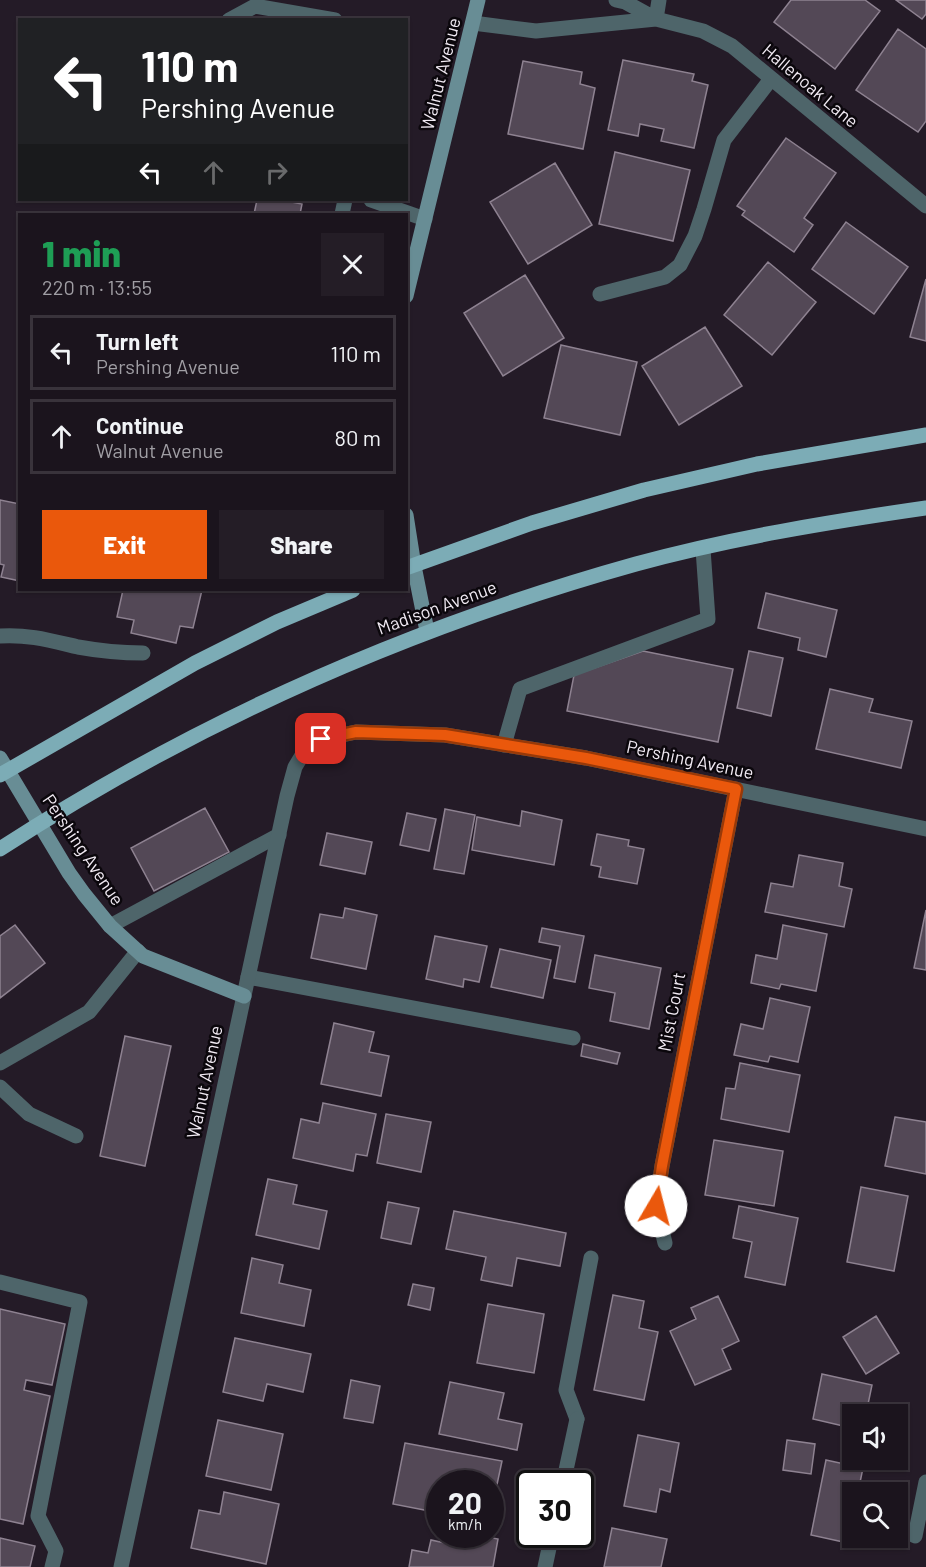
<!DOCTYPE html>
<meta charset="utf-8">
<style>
body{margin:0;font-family:Barlow,sans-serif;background:#241d26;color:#f1f3f6;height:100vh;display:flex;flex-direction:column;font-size:22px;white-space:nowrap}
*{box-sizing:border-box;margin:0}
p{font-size:20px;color:#a09ea4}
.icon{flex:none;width:33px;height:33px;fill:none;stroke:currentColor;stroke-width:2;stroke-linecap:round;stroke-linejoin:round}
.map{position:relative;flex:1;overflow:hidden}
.side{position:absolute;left:18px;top:213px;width:390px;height:378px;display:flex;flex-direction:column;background:#1b141d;border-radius:0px;box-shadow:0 2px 4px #0004,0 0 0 2px #39333b}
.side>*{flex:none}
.guide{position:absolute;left:18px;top:18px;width:390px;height:183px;border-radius:0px;box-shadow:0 2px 4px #0004,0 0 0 2px #39333b;background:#202124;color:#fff;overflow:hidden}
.tools{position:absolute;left:842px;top:1404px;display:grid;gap:12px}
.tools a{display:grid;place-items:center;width:66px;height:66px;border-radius:0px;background:#1b141d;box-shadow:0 2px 4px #0004,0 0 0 2px #39333b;font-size:30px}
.speed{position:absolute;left:426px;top:1470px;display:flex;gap:12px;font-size:30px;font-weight:700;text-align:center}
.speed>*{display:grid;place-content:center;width:78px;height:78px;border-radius:50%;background:#1b141d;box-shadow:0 2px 4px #0004,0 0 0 2px #39333b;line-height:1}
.speed small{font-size:15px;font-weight:400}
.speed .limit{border:3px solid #111;border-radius:9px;background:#fff;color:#111}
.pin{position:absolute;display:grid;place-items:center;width:51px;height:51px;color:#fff;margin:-26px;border-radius:12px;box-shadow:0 3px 9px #0006}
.me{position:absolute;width:66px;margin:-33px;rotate:8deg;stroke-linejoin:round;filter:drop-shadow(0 0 4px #0008)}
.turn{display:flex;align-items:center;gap:21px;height:126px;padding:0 24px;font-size:27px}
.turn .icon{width:78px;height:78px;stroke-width:2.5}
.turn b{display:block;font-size:42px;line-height:51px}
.lanes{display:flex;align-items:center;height:57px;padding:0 24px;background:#0003;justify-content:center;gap:30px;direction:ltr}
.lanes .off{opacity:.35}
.round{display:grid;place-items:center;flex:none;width:63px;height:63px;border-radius:0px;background:#241d26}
.overview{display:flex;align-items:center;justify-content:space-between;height:102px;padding:0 24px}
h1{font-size:36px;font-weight:800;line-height:45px;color:#1e9e55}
.action{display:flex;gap:12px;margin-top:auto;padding:12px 24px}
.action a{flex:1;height:69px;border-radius:0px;background:#ea580c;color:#fff;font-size:24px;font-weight:800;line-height:69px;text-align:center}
.action a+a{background:#241d26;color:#f1f3f6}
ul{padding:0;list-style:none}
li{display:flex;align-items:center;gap:18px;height:75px;margin:0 12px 9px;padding:0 12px;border:3px solid #39333b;border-radius:0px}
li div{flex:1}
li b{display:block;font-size:22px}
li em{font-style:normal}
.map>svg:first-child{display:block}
</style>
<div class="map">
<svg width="926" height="1567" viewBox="0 0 926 1567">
<rect width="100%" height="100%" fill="#241b27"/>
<path fill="#534856" stroke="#8e8291" stroke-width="1.5" d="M791 0H865L880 11 835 69 774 22Z
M896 0H926V14L922 19Z
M898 29 926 49V121L918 132 856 90Z
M623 60 694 74 692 81 708 85 694 148 661 141 664 129 640 124 638 136 608 130Z
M523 61 582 72 580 84 595 88 583 149 508 134Z
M786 138 836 173 804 218 813 225 794 252 742 215 745 211 737 206Z
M615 152 690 170 673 241 599 224Z
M555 163 592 225 528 264 490 202Z
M257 200H281L302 204 300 214H254Z
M846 222 908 267 874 314 812 269Z
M768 262 816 302 772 355 724 315Z
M525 275 564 338 503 376 464 313Z
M926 279V341L910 337Z
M705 327 742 386 679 425 642 366Z
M561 345 637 362 620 435 544 418Z
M0 500 20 504V581L1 577 4 565 0 564Z
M123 590H202L193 628 180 626 176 643 131 633 134 620 117 617Z
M766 593 837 610 826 657 798 650 800 638 758 628Z
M643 651 733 669 718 742 567 711 574 675Z
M749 651 783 658 771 716 737 708Z
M830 689 873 699 869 712 912 721 901 768 816 749Z
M205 808 229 852 154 891 131 848Z
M445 809 475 815 464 874 434 869Z
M522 811 562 820 554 865 472 850 477 817 520 826Z
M407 813 436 819 429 851 400 845Z
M327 833 372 842 365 874 320 865Z
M597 834 629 840 628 846 644 849 637 884 599 877 601 867 591 865Z
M799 855 843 863 839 886 852 889 844 927 765 912 771 883 793 887Z
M345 908 377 915 366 969 311 958 320 914 343 918Z
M926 910V970L914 968Z
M15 925 45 963 0 998V936Z
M783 925 827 934 816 991 781 984 779 989 751 983 756 955 777 959Z
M542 928 584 936 575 982 554 978 560 946 539 942Z
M435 936 487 946 479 982 464 979 463 987 426 979Z
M500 949 551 960 543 998 491 987Z
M595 955 661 968 649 1029 610 1021 615 993 589 988Z
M770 998 810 1007 798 1062 770 1056 768 1062 734 1055 741 1024 763 1029Z
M334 1023 374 1032 369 1052 389 1056 381 1096 321 1084Z
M125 1036 171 1046 145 1166 100 1156Z
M583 1044 620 1053 617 1064 581 1056Z
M740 1063 800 1075 789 1132 721 1119 726 1088 735 1089Z
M323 1103 376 1114 367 1156 356 1154 353 1171 293 1158 301 1119 319 1123Z
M386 1114 431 1122 421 1172 377 1163Z
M895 1117 926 1122V1174L885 1166Z
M714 1140 783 1151 774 1206 705 1195Z
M268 1179 297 1185 293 1204 327 1211 319 1249 256 1235Z
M861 1187 908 1196 894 1271 847 1262Z
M388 1202 419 1208 411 1244 381 1238Z
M739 1206 798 1218 785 1285 745 1277 752 1242 733 1238Z
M454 1211 566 1233 560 1266 517 1258 512 1286 481 1280 486 1257 446 1249Z
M252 1258 283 1265 279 1283 311 1290 304 1326 241 1313Z
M413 1284 434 1288 430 1310 408 1305Z
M613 1295 644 1301 639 1328 658 1332 644 1400 594 1390Z
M718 1296 739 1341 722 1349 731 1369 695 1385 670 1331 696 1319 691 1308Z
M488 1304 544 1314 534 1373 477 1363Z
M0 1309 65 1324 52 1385 26 1380 24 1390 50 1396 23 1524 0 1519Z
M876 1316 899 1353 866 1374 843 1337Z
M235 1338 311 1354 303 1392 267 1384 263 1401 223 1392Z
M822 1374 872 1385 866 1414H852V1428L813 1419Z
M351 1380 380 1386 373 1423 344 1418Z
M450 1382 504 1393 498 1419 522 1424 517 1450 439 1434Z
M218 1420 283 1434 271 1490 206 1476Z
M638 1435 679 1443 670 1492 660 1489 656 1512 624 1506Z
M787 1440 815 1444 811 1474 783 1470Z
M405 1443 502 1461 495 1494H490V1484H440V1513L393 1504Z
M826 1460 863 1468 858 1492H852V1520L848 1543 811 1535Z
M224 1492 279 1504 266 1564 191 1548 199 1510 220 1514Z
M612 1528 667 1539 661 1567H604Z
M447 1534H473L498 1539 493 1567H409L412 1550 428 1553 431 1540 445 1543Z
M0 1538 35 1546 30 1567H0Z"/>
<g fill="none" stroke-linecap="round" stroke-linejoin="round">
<path stroke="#4e656a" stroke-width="15" d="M229 20 255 6 335 20
M371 200 425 219
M342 214 345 200
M504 745 520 689 708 619 703 549
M110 926 279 835
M248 977 573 1038
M577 1419 566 1390 591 1258"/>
<path stroke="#4e656a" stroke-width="15" d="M616 0 625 2 656 19 703 31 732 46 926 206
M656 19 659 0
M473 23 536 31 656 19
M600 294 665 277 680 265 695 236 704 209 724 140 771 79
M0 636C28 634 52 641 78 647 100 651 121 653 143 653
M0 1063 89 1012 138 951
M0 1087 29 1114 76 1136
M665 1243 656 1206 662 1166 736 789
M0 1282 80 1302 38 1516 56 1551 52 1567
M563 1484 577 1419
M915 1536 926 1482
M121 1567 287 796 295 767 310 742 356 732 445 735 586 758 926 829
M545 1567 552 1534"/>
<path stroke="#688d95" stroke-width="15" d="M406 296 478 0
M406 515 414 566 427 631
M0 758 69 873 84 894 110 926 143 956 244 996"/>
<path stroke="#7cacb6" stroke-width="15" d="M406 568 532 523 644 490 757 464 926 435
M0 775 195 663 277 622 353 590
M0 849C197 721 410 627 636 564 731 538 829 522 926 508"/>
</g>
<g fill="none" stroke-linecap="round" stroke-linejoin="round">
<g stroke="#983908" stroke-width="15">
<path id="route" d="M321 739 356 732 445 735 586 758 736 789 662 1166 656 1206"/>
</g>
<use href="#route" stroke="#ea580c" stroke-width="10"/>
</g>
<g text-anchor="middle" stroke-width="5" stroke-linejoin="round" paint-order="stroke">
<g font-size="18" fill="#f1eaf3" stroke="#0b070c">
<text transform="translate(441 74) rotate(-76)" y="6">Walnut Avenue</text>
<text transform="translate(810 86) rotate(40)" y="6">Hallenoak Lane</text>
<text transform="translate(437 608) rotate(-20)" y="6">Madison Avenue</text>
<text transform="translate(690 760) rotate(12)" y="6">Pershing Avenue</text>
<text transform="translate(83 850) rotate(56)" y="6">Pershing Avenue</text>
<text transform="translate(672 1012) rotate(-79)" y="6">Mist Court</text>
<text transform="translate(205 1082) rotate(-78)" y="6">Walnut Avenue</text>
</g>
</g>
</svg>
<div class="tools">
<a><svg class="icon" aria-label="sound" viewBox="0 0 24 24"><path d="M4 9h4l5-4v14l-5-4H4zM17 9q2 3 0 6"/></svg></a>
<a><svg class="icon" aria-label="search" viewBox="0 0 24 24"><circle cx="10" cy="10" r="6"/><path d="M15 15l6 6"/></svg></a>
</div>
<div class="speed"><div>20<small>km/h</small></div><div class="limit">30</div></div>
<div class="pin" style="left:321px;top:739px;background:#d93025"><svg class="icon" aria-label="arrive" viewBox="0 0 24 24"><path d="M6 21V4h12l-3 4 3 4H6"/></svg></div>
<svg class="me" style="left:656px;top:1206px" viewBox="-20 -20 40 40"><circle r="19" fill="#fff"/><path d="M0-13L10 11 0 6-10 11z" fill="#ea580c"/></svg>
<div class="guide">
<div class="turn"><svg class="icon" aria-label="left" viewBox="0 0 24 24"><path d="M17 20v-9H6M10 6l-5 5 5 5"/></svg><div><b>110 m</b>Pershing Avenue</div></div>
<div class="lanes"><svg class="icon" aria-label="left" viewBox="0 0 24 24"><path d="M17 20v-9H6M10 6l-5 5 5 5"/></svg><svg class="icon off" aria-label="ahead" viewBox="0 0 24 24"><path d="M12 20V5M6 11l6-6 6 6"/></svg><svg class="icon off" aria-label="right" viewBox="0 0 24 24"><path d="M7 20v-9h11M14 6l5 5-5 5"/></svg></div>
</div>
<section class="side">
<div class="overview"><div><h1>1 min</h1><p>220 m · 13:55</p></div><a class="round"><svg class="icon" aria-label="close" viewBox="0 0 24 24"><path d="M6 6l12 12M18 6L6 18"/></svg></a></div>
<ul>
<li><svg class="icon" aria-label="left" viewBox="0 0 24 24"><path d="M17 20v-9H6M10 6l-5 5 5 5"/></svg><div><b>Turn left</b><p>Pershing Avenue</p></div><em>110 m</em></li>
<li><svg class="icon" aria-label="ahead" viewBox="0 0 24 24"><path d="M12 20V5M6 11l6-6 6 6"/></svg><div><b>Continue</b><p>Walnut Avenue</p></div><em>80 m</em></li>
</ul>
<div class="action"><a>Exit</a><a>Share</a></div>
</section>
</div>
